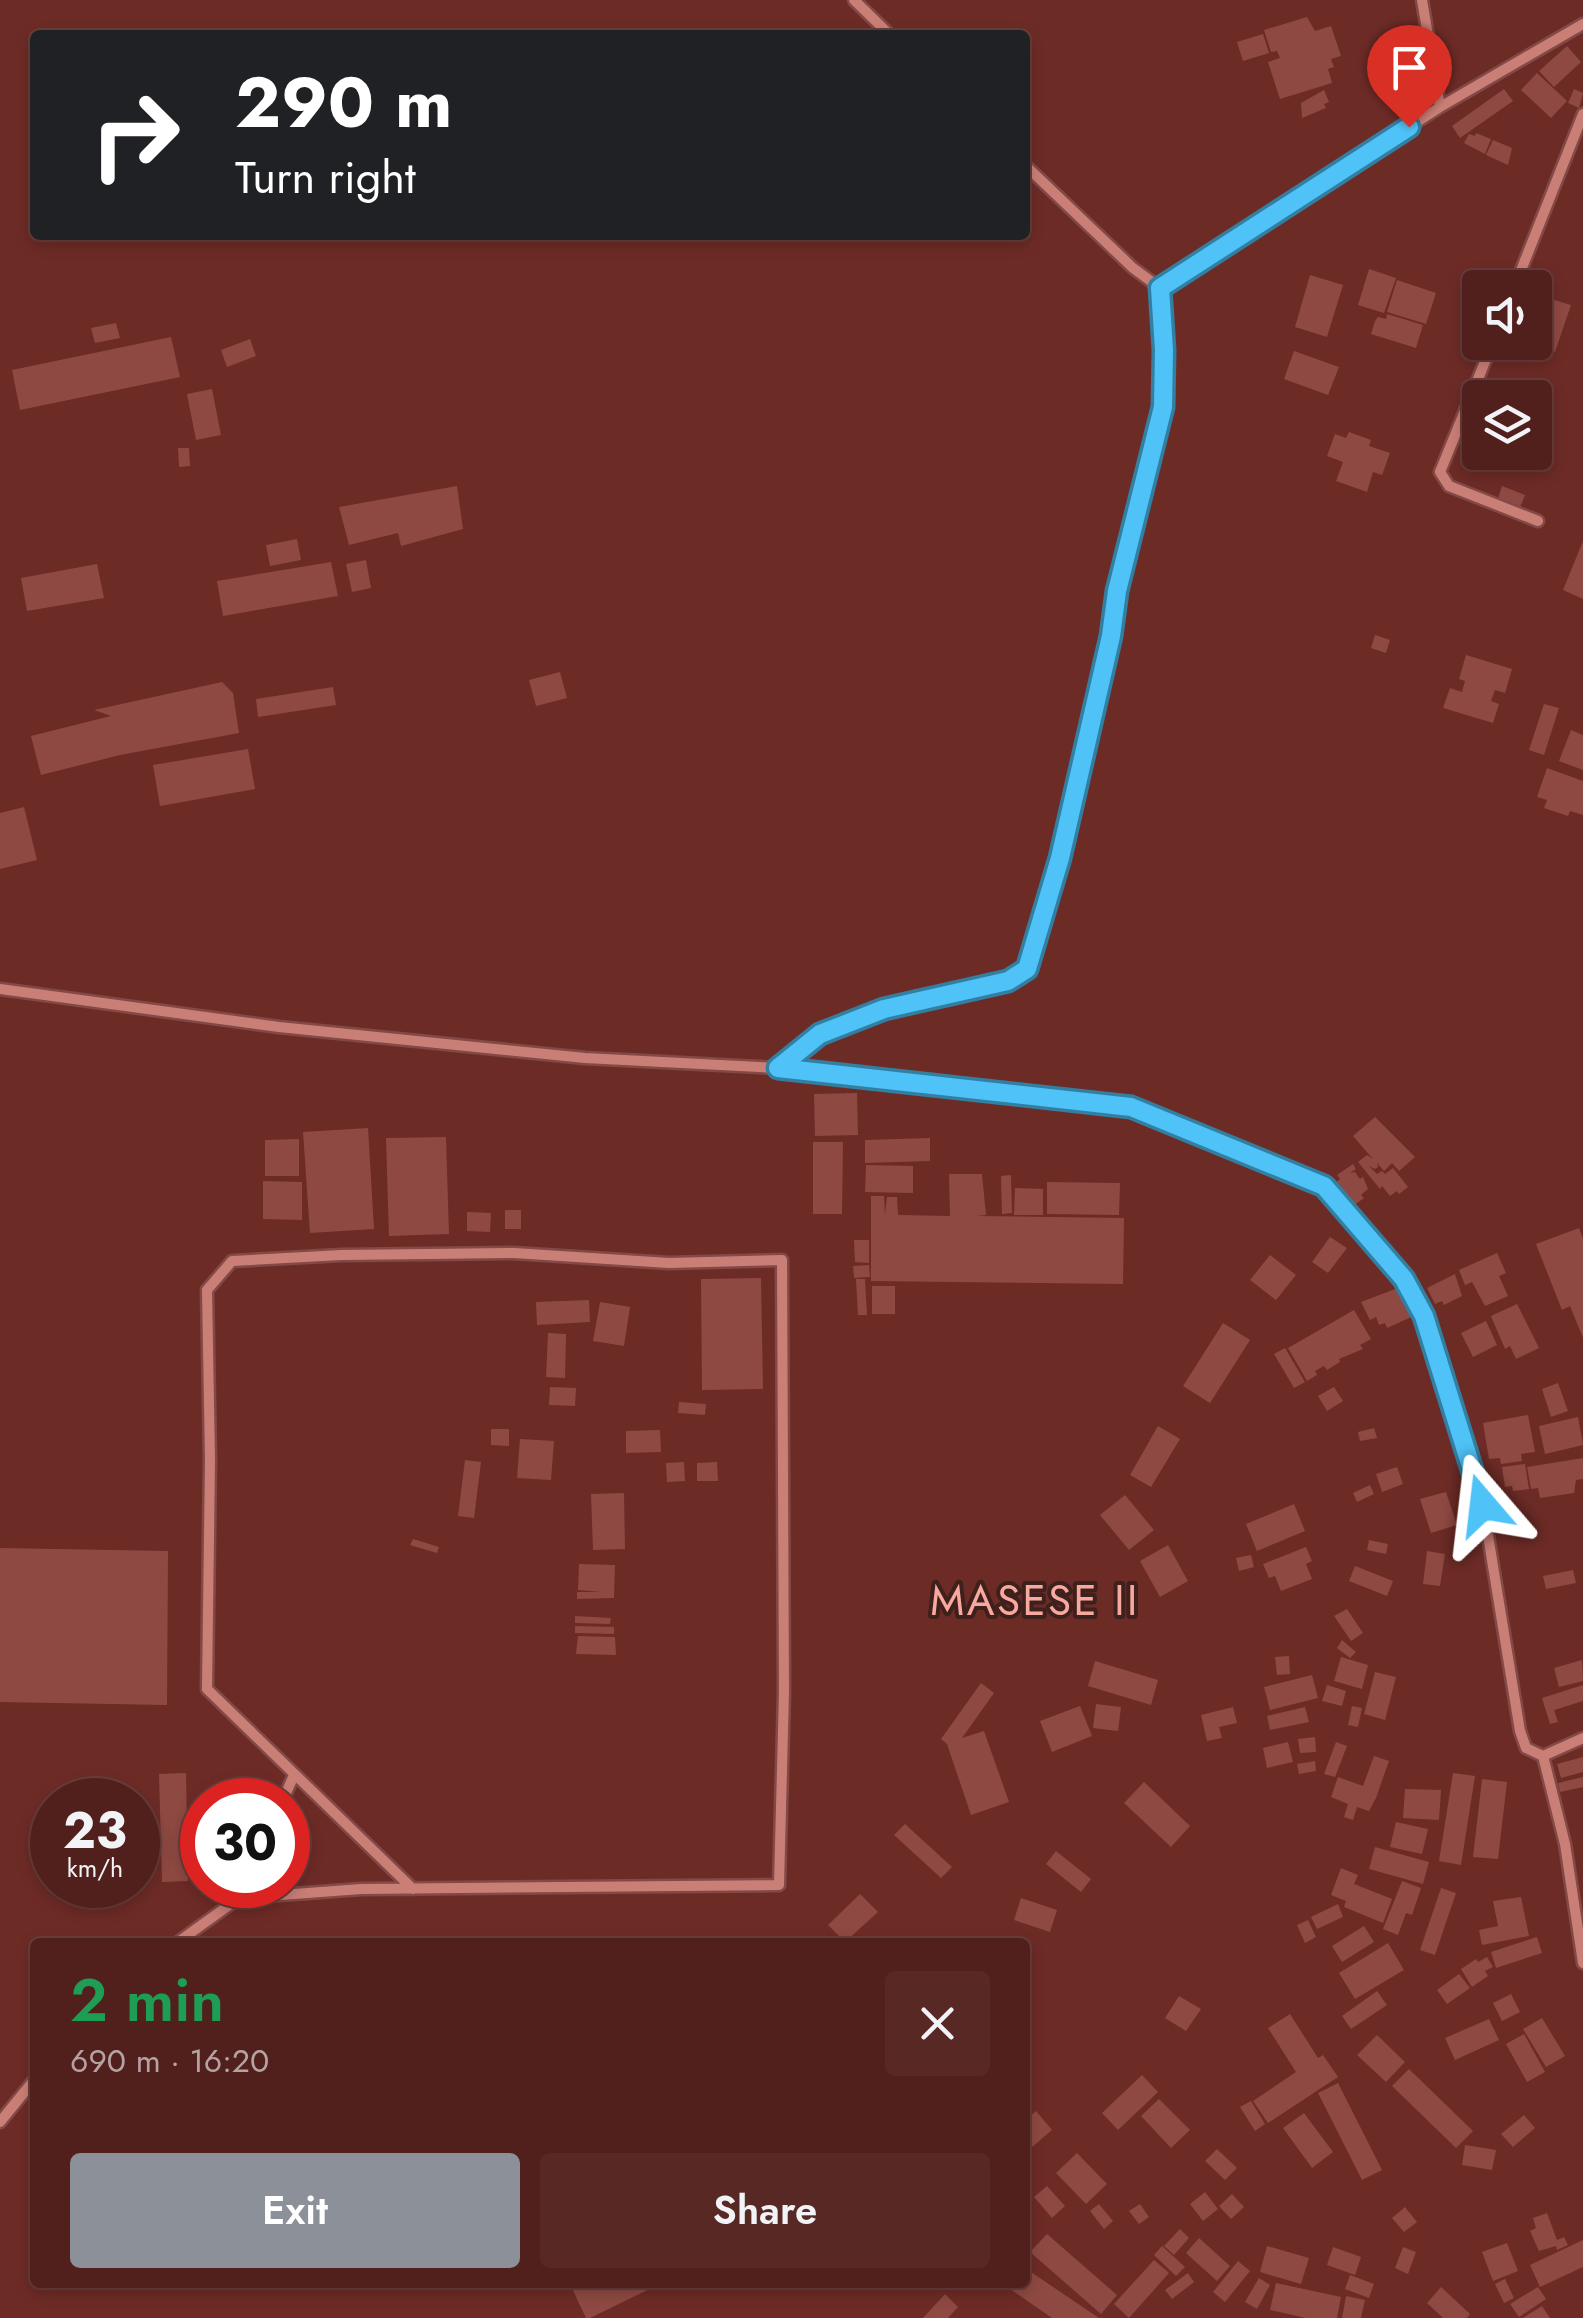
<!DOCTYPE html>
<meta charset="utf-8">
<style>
body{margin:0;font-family:Jost,sans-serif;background:#582825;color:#f1f3f6;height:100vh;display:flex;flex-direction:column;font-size:38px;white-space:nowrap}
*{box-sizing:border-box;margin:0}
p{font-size:32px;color:#b5a3a3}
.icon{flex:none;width:55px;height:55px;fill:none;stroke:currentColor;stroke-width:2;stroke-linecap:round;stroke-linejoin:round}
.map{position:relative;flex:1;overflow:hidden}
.side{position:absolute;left:30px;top:1938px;width:1000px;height:350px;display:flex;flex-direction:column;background:#52201c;border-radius:10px;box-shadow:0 5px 15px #0003,0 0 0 2px #683e3b}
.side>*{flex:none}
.banner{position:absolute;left:30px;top:30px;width:1000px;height:210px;border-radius:10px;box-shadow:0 5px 15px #0003,0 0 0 2px #683e3b;background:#202124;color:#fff;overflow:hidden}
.tools{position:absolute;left:1462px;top:270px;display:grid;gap:20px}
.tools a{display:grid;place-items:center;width:90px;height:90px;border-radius:10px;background:#52201c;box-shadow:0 5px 15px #0003,0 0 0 2px #683e3b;font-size:50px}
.speed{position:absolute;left:30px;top:1778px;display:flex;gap:20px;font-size:50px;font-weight:700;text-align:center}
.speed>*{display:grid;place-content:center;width:130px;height:130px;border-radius:50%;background:#52201c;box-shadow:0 5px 15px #0003,0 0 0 2px #683e3b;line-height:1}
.speed small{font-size:25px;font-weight:400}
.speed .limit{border:15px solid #d22;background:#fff;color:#111}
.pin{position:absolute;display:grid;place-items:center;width:85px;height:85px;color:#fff;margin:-102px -42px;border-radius:50% 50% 50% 0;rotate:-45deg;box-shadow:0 0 10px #0007}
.pin .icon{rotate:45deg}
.me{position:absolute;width:110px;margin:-55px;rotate:343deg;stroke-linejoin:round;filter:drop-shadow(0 0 8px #0008)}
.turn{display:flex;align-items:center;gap:35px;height:210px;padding:0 40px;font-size:45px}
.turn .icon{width:130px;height:130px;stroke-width:2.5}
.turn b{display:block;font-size:70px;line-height:85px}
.round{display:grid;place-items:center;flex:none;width:105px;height:105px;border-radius:10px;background:#582825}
.headline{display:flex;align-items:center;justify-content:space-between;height:170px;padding:0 40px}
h1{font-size:60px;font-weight:600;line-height:75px;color:#1e9e55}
.cta{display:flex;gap:20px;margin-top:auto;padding:20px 40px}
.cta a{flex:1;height:115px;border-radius:10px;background:#8c9099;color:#fff;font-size:40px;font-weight:600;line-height:115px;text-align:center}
.cta a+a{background:#582825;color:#f1f3f6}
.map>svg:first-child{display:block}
</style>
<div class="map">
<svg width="1583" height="2318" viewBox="0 0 1583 2318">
<rect width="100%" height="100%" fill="#6d2b26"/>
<path fill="#8e4942" d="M1307 17 1315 31 1331 26 1341 56 1331 59 1334 67 1328 69 1332 83 1280 99 1268 62 1280 58 1277 51 1271 52 1264 30Z
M1263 34 1269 53 1243 61 1237 42Z
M1567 46 1581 62 1554 87 1539 71Z
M1537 73 1567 101 1551 118 1521 90Z
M1504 89 1513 101 1460 138 1452 126Z
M1574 89 1583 93 1579 108 1568 103Z
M1324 90 1329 102 1324 104 1326 108 1302 118 1301 103Z
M1476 133 1491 139 1485 154 1464 143 1469 134 1475 136Z
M1493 140 1512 148 1508 165 1486 155Z
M1369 269 1396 278 1384 313 1358 305Z
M1310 275 1343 285 1327 337 1295 327Z
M1397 280 1436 293 1426 324 1387 312Z
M1545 297 1571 305 1555 352 1535 346V327Z
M1387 314 1423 325 1416 348 1371 334 1375 321 1378 317 1386 319Z
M116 323 120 338 95 343 91 328Z
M171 337 180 377 20 410 12 370Z
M250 339 256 356 227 367 221 350Z
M1294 351 1339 367 1328 395 1284 379Z
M212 389 221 435 196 440 187 394Z
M1349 432 1371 440 1369 446 1390 453 1382 475 1373 472 1367 492 1336 481 1343 462 1327 456 1335 434 1346 438Z
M178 448H189L190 466 179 467Z
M457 486 463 529 401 546 398 533 349 545 339 507Z
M1502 486 1525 495 1519 510 1497 502Z
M297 539 301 560 270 566 266 545Z
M1583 541V599L1563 590Z
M366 560 371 588 352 592 346 564Z
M331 562 338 596 223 616 217 581Z
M97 564 104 598 27 611 21 578Z
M1375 635 1390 640 1386 653 1371 648Z
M1466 655 1512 669 1505 693 1495 690 1491 701 1499 704 1493 723 1443 708 1450 688 1462 692 1465 681 1459 679Z
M560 672 567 698 536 706 529 680Z
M222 682 233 693 239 733 120 755 41 775 31 736 111 716 94 710Z
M333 687 336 705 258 717 256 699Z
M1544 704 1559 708 1544 755 1529 750Z
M1571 730 1583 735V770L1559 761Z
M248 749 255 789 160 806 153 765Z
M1547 768 1583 781V815L1570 811 1568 816 1544 808 1547 800 1537 797Z
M24 807 37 860 0 869V813Z
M857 1093 858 1135 815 1136 814 1094Z
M1375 1117 1415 1157 1399 1171 1392 1163 1384 1171 1377 1163 1378 1167 1375 1169 1369 1166 1377 1174 1382 1171 1385 1174 1393 1168 1408 1187 1399 1194 1397 1191 1390 1196 1382 1186 1380 1189 1358 1162 1367 1155 1373 1159 1353 1136Z
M368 1128 374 1229 310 1233 303 1132Z
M446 1137 449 1234 389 1236 386 1138Z
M930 1138V1161L865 1163V1140Z
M299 1139V1176H265V1140Z
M813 1142H843L842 1214H813Z
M1353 1164 1356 1169 1350 1173 1355 1172 1360 1179 1363 1177 1368 1189 1361 1195 1364 1198 1353 1206 1335 1183 1340 1179 1337 1175Z
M866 1165 913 1166V1193L865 1192Z
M949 1174H982L986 1215 976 1216 1124 1218 1123 1284 871 1281V1196H884L885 1215 887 1197H897L898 1215 950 1216Z
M1011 1175 1012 1213 1002 1214 1001 1176Z
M263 1181 302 1182V1220L263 1219Z
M1047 1182 1120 1183 1119 1215 1047 1214Z
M1015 1188 1043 1189V1215H1014Z
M505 1210H521V1229H505Z
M467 1212 491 1213 490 1232 467 1231Z
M1579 1228 1583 1239V1338L1570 1306 1562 1310 1536 1244Z
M1330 1237 1347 1248 1328 1273 1312 1262Z
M854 1240H869V1263L855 1262Z
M1497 1253 1506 1273 1499 1276 1508 1296 1485 1306 1472 1282 1465 1285 1459 1270Z
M1270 1255 1296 1275 1276 1300 1250 1280Z
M869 1265 870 1277 854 1278 853 1266Z
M1455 1274 1462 1296 1444 1305 1442 1301 1435 1304 1427 1288Z
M761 1278 763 1389 702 1390 701 1279Z
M856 1279H865L867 1315H858Z
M872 1286H895V1314H872Z
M1403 1286 1416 1315 1387 1328 1385 1323 1379 1325 1376 1317 1370 1320 1361 1302Z
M589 1300 590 1322 537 1325 536 1302Z
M600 1302 630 1307 624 1346 593 1341Z
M1517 1304 1539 1348 1516 1359 1510 1346 1505 1349 1491 1316Z
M1354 1310 1371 1339 1360 1345 1363 1349 1339 1359 1340 1362 1327 1370 1324 1366 1315 1371 1317 1375 1307 1381 1288 1348Z
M1486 1321 1497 1345 1473 1357 1461 1333Z
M1223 1323 1250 1340 1210 1403 1183 1386Z
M548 1333 566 1334 565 1378 546 1377Z
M1285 1348 1305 1382 1294 1388 1274 1354Z
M1558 1383 1568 1411 1551 1417 1542 1389Z
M550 1387 576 1388 575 1406 549 1405Z
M1334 1387 1343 1401 1327 1411 1318 1396Z
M679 1402 706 1404 705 1415 678 1413Z
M1528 1415 1535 1452 1521 1454 1522 1461 1501 1464 1500 1458 1489 1459 1483 1423Z
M1578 1417 1583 1445 1545 1454 1539 1426Z
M1158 1426 1180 1439 1151 1487 1130 1475Z
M1374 1428 1377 1438 1360 1441 1358 1432Z
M491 1429H509V1446L491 1445Z
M660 1430 661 1452 626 1453V1431Z
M520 1439 554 1441 551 1480 517 1478Z
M1583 1458V1479L1576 1480 1574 1493 1540 1498 1538 1488 1531 1489 1527 1467Z
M465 1460 481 1462 474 1518 458 1516Z
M684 1462 685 1481 667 1482 666 1463Z
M717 1462 718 1481H697V1463Z
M1525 1464 1529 1489 1513 1491 1512 1486 1505 1487 1502 1467Z
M1397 1467 1403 1484 1382 1492 1376 1474Z
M1370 1485 1374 1494 1357 1502 1353 1493Z
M1446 1492 1457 1525 1431 1533 1420 1499Z
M624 1493 625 1549 593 1550 591 1494Z
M1125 1495 1154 1530 1129 1550 1100 1515Z
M1294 1504 1305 1531 1257 1551 1246 1524Z
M413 1539 439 1547 437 1553 410 1545Z
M1369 1540 1388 1544 1386 1554 1367 1550Z
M1168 1545 1188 1581 1160 1597 1140 1561Z
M1306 1547 1312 1561 1306 1564 1312 1579 1281 1591 1275 1576 1269 1578 1263 1564Z
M0 1548 168 1551 167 1705 0 1702Z
M1427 1551 1445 1554 1440 1586 1423 1584Z
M1251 1555 1254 1567 1239 1571 1236 1558Z
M579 1564 615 1565 614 1598 577 1599V1592H601L578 1590Z
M1355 1566 1393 1581 1387 1596 1349 1581Z
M1573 1570 1576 1583 1546 1589 1543 1576Z
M1347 1609 1363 1633 1351 1641 1334 1616Z
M575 1616 611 1618 610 1624 575 1623Z
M575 1626 614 1627V1634L575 1633Z
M578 1636 615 1637 616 1655 576 1654Z
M1342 1640 1356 1652 1350 1658 1337 1648Z
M1289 1656 1290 1674 1277 1675 1275 1657Z
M1341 1657 1368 1665 1362 1689 1334 1681Z
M1582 1660 1583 1681 1559 1687 1554 1668Z
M1095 1661 1158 1680 1151 1705 1088 1686Z
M1375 1672 1396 1677 1385 1720 1364 1714Z
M1312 1675 1318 1698 1270 1710 1264 1687Z
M981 1683 994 1693 962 1738 984 1731 1009 1802 971 1815 947 1744 941 1739Z
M1327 1685 1346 1691 1342 1706 1322 1701Z
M1583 1685V1701L1554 1710 1558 1722 1550 1724 1542 1698Z
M1096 1704 1121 1707 1118 1731 1093 1728Z
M1080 1706 1092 1736 1052 1752 1040 1721Z
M1352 1706 1362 1708 1358 1727 1348 1725Z
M1233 1707 1237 1723 1219 1727 1222 1738 1207 1741 1201 1715Z
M1305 1707 1309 1722 1270 1730 1267 1716Z
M1315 1737 1316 1752 1300 1753 1298 1739Z
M1288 1742 1293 1762 1267 1768 1263 1748Z
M1336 1742 1347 1746 1335 1777 1324 1774Z
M1374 1756 1389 1761 1376 1798 1369 1811 1357 1807 1353 1820 1344 1817 1348 1804 1331 1797 1338 1777 1363 1786Z
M1583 1757V1772L1561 1778 1557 1764Z
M1315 1761 1316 1771 1299 1774 1297 1764Z
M186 1773 188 1881 162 1882 159 1774Z
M1453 1773 1475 1776 1461 1865 1439 1861Z
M1583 1777V1787L1560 1792 1558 1783Z
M1482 1779 1507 1782 1498 1859 1473 1857Z
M1144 1782 1190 1826 1171 1847 1124 1803Z
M1405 1789 1441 1790 1439 1820 1403 1818Z
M1396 1822 1428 1829 1422 1854 1390 1847Z
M905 1824 952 1867 941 1878 894 1835Z
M1375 1847 1429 1862 1423 1884 1369 1869Z
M1056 1851 1091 1879 1081 1892 1046 1864Z
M1341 1868 1358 1875 1354 1884 1392 1899 1383 1923 1344 1907 1346 1901 1331 1895Z
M1402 1881 1421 1888 1412 1915 1406 1913 1398 1935 1383 1929Z
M1441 1888 1456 1893 1435 1955 1420 1950Z
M860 1894 878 1912 845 1942 828 1925Z
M1521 1897 1529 1936 1482 1945 1479 1930 1498 1926 1493 1901Z
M1021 1898 1057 1910 1050 1932 1014 1920Z
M1338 1904 1343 1917 1317 1929 1311 1917Z
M1308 1920 1316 1937 1305 1943 1297 1925Z
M1364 1926 1374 1942 1342 1962 1332 1946Z
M1537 1937 1542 1953 1496 1968 1491 1952Z
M1388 1943 1404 1970 1355 1999 1339 1973Z
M1487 1957 1493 1967 1485 1971 1488 1976 1472 1987 1461 1969 1476 1959 1478 1962Z
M1459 1974 1470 1988 1447 2004 1437 1990Z
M1377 1991 1387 2005 1351 2029 1342 2016Z
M1511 1994 1520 2012 1502 2021 1493 2003Z
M1179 1996 1201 2009 1186 2031 1165 2018Z
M1290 2014 1318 2058 1323 2055 1338 2077 1268 2123 1253 2101 1296 2072 1268 2028Z
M1542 2018 1565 2056 1546 2067 1523 2029Z
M1489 2019 1499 2040 1455 2060 1445 2038Z
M1524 2034 1545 2072 1527 2082 1506 2044Z
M1377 2035 1405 2062 1386 2082 1357 2055Z
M1409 2069 1473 2131 1456 2148 1392 2086Z
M1142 2075 1158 2092 1118 2130 1102 2113Z
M1338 2083 1382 2170 1362 2180 1318 2093Z
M1159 2099 1190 2130 1171 2148 1141 2116Z
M1251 2101 1265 2124 1255 2131 1240 2107Z
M1036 2111 1052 2130 1025 2153V2121Z
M1304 2113 1333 2152 1312 2168 1283 2128Z
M1524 2115 1535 2128 1513 2147 1501 2134Z
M1465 2145 1496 2150 1492 2170 1462 2165Z
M1217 2149 1237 2168 1225 2180 1205 2161Z
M1077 2153 1107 2184 1086 2204 1056 2173Z
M1047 2186 1065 2206 1052 2218 1034 2197Z
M1205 2192 1218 2209 1203 2221 1190 2204Z
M1232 2194 1244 2207 1231 2219 1219 2206Z
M1099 2204 1113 2221 1104 2229 1090 2211Z
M1140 2204 1149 2217 1139 2224 1129 2211Z
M1405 2207 1417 2222 1404 2232 1392 2218Z
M1547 2213 1557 2240 1564 2237 1568 2245 1557 2250 1556 2246 1539 2251 1530 2231 1536 2228 1533 2218Z
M1180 2229 1189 2238 1174 2255 1164 2246Z
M1047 2234 1117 2295 1101 2314 1030 2252Z
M1199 2238 1230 2266 1217 2281 1186 2253Z
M1583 2240V2267L1540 2287 1530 2265Z
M1507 2243 1518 2271 1493 2281 1482 2252Z
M1162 2246 1185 2267 1176 2276 1154 2255Z
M1267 2246 1309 2258 1301 2284 1260 2272Z
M1333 2247 1361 2257 1355 2275 1327 2265Z
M1403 2247 1416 2252 1408 2274 1395 2268Z
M1154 2260 1169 2273 1129 2318 1114 2304Z
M1238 2261 1250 2271 1225 2302 1213 2292Z
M1025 2268 1099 2318H1052L1000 2282H1025Z
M1188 2273 1194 2282 1172 2299 1165 2290Z
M1350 2275 1374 2284 1369 2298 1345 2289Z
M1259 2278 1270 2285 1257 2309 1245 2302Z
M1505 2279 1514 2298 1504 2303 1495 2284Z
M569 2282H664L590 2318H586Z
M1276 2283 1341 2297 1337 2318H1306L1270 2310Z
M1441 2287 1470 2314 1467 2318H1443L1427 2303Z
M1538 2287 1546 2299 1519 2317 1510 2304Z
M945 2294 958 2307 948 2318H923Z
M1346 2296 1365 2300 1361 2318H1342Z
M1542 2306 1550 2318H1523Z"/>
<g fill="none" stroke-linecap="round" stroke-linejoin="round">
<g stroke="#824946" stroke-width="15">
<path id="street" d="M854 0 890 35
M1422 0 1440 107
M1025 165 1133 268 1160 288 1440 107 1583 24
M1514 288 1583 114
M1493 342 1440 472 1449 486 1538 521
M0 989 279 1027 585 1058 778 1068 1131 1107 1325 1186 1404 1279 1424 1315 1483 1505 1520 1731 1526 1748 1543 1756
M778 1068 820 1034 883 1009 1009 981 1027 969 1060 858 1111 635 1117 591 1163 407 1164 349 1160 288
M1583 1738 1543 1756 1565 1844 1583 1963
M283 1800 294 1775
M178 1942 239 1898 361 1889 779 1885 784 1692 782 1260 669 1263 514 1253 341 1255 232 1261 207 1290 210 1460 207 1689 413 1889
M0 2122 35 2079"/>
</g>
<use href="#street" stroke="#ca7f76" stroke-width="10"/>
</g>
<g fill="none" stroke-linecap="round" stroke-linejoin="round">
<g stroke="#337fa1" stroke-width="25">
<path id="route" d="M1409 127 1160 288 1164 350 1163 407 1117 591 1111 636 1060 858 1027 969 1008 981 884 1009 820 1034 778 1068 1131 1107 1324 1186 1404 1279 1424 1316 1483 1505"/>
</g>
<use href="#route" stroke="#4fc3f7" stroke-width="18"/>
</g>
<g text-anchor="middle" stroke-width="8" stroke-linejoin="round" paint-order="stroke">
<g font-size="42" letter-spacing="2.5" fill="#f7a89f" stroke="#3e201c">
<text x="1035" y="1615">MASESE II</text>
</g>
</g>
</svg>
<div class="tools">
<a><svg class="icon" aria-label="sound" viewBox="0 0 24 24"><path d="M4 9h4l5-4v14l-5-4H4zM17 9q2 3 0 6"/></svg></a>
<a><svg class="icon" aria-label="layers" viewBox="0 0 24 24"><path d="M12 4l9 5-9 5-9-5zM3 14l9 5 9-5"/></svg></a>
</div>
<div class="speed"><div>23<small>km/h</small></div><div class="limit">30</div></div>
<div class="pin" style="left:1409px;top:127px;background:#d93025"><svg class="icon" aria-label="arrive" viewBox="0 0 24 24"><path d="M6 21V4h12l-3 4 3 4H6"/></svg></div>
<svg class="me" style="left:1483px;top:1505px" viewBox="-20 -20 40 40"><path d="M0-17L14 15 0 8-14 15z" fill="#4fc3f7" stroke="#fff" stroke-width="4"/></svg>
<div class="banner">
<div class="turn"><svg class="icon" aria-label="right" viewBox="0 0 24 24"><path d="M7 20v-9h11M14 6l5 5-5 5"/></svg><div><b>290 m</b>Turn right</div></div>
</div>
<section class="side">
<div class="headline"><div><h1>2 min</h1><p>690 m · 16:20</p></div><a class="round"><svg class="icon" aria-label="close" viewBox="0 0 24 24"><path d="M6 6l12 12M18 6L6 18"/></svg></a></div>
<div class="cta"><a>Exit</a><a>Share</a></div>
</section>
</div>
